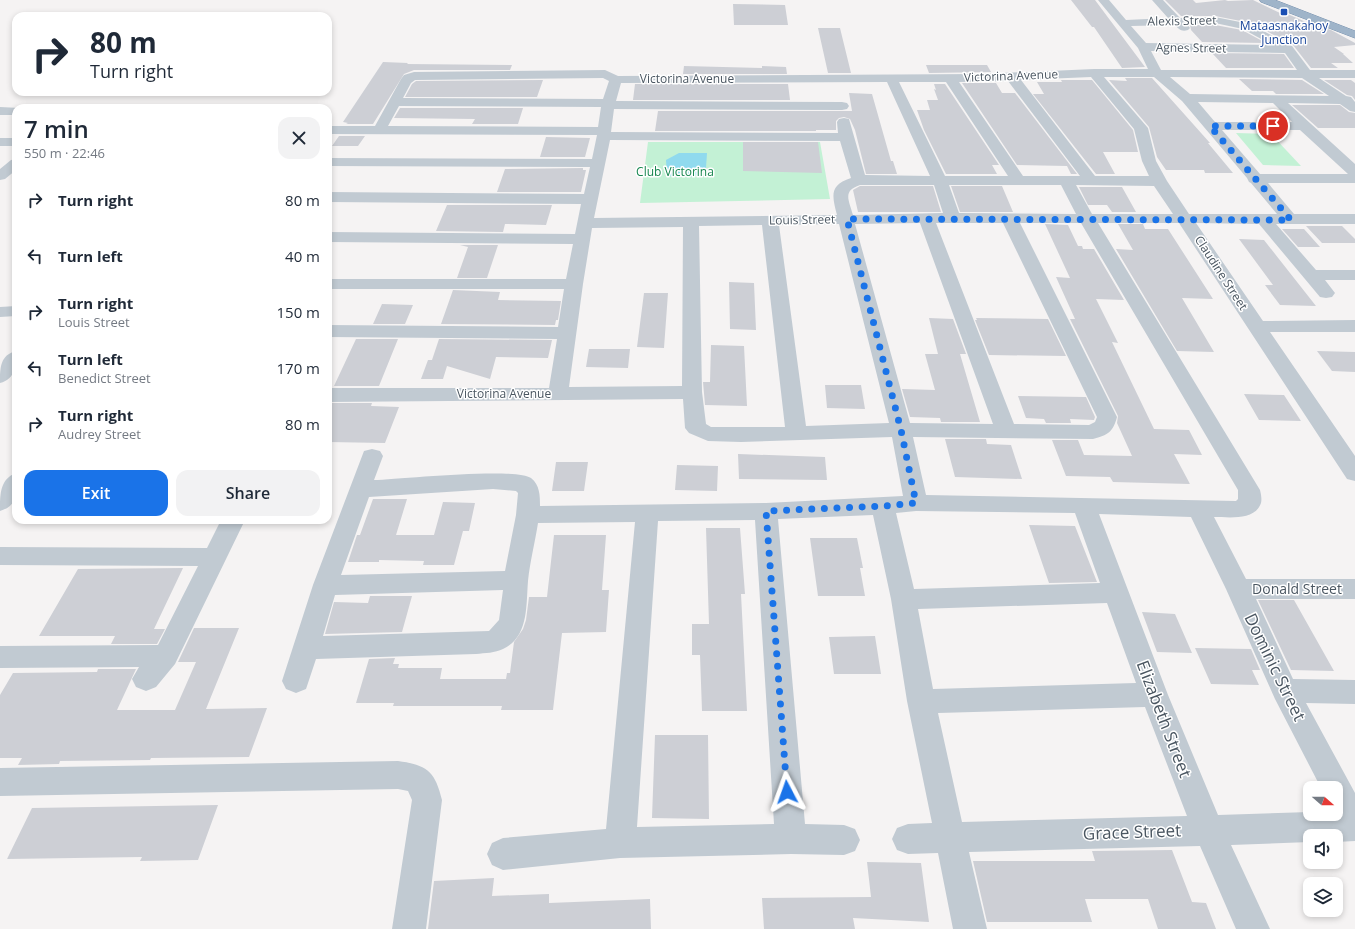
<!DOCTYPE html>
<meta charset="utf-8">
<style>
body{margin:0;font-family:"Open Sans",sans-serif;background:#f2f2f3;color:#1f2937;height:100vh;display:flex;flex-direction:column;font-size:15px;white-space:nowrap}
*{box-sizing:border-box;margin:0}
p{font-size:13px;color:#747a83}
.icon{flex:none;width:22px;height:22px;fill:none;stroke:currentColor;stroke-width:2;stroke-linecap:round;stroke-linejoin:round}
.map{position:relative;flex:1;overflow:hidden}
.sheet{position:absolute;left:12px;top:104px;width:320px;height:420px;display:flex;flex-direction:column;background:#fff;border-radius:12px;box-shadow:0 2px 6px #0003}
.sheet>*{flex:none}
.top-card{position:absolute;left:12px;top:12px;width:320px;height:84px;border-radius:12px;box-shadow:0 2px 6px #0003;background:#fff;color:#1f2937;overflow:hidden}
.needle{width:26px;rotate:110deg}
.controls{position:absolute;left:1303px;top:781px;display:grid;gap:8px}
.controls a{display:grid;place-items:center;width:40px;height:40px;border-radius:8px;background:#fff;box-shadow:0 2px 6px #0003;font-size:20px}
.pin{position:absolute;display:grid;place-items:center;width:34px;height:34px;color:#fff;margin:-17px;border:2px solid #fff;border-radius:50%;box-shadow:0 1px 4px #0007}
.me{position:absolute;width:44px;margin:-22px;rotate:356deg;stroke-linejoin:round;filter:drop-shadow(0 0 3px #0008)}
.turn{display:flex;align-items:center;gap:14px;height:84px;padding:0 12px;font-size:18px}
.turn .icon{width:52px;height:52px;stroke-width:2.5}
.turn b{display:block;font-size:28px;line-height:34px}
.round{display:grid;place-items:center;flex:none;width:42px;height:42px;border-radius:12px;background:#f2f2f3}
.overview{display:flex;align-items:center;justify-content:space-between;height:68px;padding:0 12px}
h1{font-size:24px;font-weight:600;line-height:30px}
.primary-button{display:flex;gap:8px;margin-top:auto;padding:8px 12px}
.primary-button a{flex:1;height:46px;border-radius:12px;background:#1a73e8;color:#fff;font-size:16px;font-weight:600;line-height:46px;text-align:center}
.primary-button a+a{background:#f2f2f3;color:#1f2937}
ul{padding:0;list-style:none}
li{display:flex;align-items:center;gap:12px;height:56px;padding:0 12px}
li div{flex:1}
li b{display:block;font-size:15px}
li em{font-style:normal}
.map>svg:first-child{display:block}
</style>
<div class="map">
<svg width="1355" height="929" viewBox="0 0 1355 929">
<rect width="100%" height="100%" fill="#f5f3f3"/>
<path fill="#c3f1d5" d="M1236 133 1271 134 1301 166 1263 165Z
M648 142H820L830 199 640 203Z"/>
<path fill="#90daee" d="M679 153H707L706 168 694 177 667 176 666 160Z"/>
<path fill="#cdcfd5" d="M1071 0H1095L1145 67 1122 68 1094 27H1092Z
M1165 0H1193L1196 3 1225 0 1228 1 1253 0 1280 13 1283 12 1315 26H1318L1331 30 1355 43V45L1334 47 1344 54H1343L1353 63H1331L1338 68H1311L1293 45 1251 23 1215 16H1181Z
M733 4 785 5 788 25H734Z
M1190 25H1215L1242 30 1266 43 1202 42 1191 30Z
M818 28H840L851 73H828Z
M1212 53 1284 54 1294 68H1226Z
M383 62 408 63 407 64 512 65 510 70H414L404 74 373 124H346L348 123 343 122Z
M926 65H987L991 72 929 73Z
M684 66 762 68V66L786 67 787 74H683Z
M1125 78H1152L1210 143H1208L1233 173H1205L1204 170H1166L1157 157 1149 127 1109 80 1127 81Z
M1239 79 1302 80 1324 94H1276L1273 91H1252Z
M543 80 537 97H405L412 84 416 81Z
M1061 80H1092L1133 130 1138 152H1103L1115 174H1096L1033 94H1044L1037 82H1062Z
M1324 80H1351L1355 83V100L1352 96 1347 95Z
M962 83H996L1002 93H1015L1077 174H1071L1067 166 1017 165Z
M635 84H788L790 100H633Z
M934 84H945L999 165H992L997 174H946L924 130 917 110H930L927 100H938L934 89 936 90Z
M849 93 872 94 891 161H893L897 174H866L855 130 850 119 844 117 839 118 836 121V130H816V131H655L658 111H852Z
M1292 105H1340L1349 112 1355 113V128H1318Z
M400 108H523L518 124H472L475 119 394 118Z
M339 136H365L358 146H332Z
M546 137 590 138 585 157H540Z
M743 142H818L822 173 743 171Z
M583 168V170H586L581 192H497L505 169Z
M860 186H933L941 212H858L853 190Z
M951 186H1002L1013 212H960Z
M1079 187H1122L1136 212H1112L1107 205H1088Z
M447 205H552L546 225 505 224 503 232 436 231Z
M1045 224 1068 225 1078 246H1082L1083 249H1094L1124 300 1096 299 1118 343 1112 342 1154 429 1189 430 1202 455 1174 454 1190 484 1113 482 1110 477 1066 476 1052 440H1078L1084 455 1132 456 1117 423 1118 416 1070 319H1075L1056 277 1070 278Z
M1118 224H1143L1145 229H1168L1213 299 1182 298 1214 352 1177 351 1116 249 1133 250Z
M1306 226H1342L1355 239V243H1322Z
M1282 229H1304L1320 247H1298Z
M1239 239 1264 240 1316 306 1280 305 1265 285H1273Z
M460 245H498L487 278H457L468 247Z
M729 282 754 283 756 330 730 329Z
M453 290 500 292 498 300 561 301 558 320H556L555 325 441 324Z
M644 293H668L664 348 637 347Z
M382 304 413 305 405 324H373Z
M929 318 953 319 966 354H960L980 422H941L940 418 910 417 902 389 935 390 925 354H938Z
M976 318 1048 319 1066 356 989 355 975 320H977Z
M356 339H398L379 386H334Z
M439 339 552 340 548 358 496 357 490 379 447 366 443 379H421L428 360H432Z
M711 345 744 346 747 406 705 405 703 382H710Z
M589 349H630L628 368 586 367Z
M1317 351 1355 352V372L1332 371Z
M825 385H861L865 409 827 408Z
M1244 394 1284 395 1301 421 1259 420Z
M1018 396 1086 397 1095 417 1094 420 1070 419 1071 423H1046L1044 419 1026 418Z
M328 403H372L371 406 399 407 385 443 328 442Z
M945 439H986L987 444 1011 445 1022 479 955 477Z
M738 454 825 457 827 480 739 479Z
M556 462H588L584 491H552Z
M677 465 718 466 717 491 675 490Z
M373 499H407L396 535H434L443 502 475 503 469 531H463L454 565H423L424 561 379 560V562H348L357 535H360Z
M1029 525 1075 526 1097 582 1049 583Z
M706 528H740L745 594H741L747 711H702L700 655H692V624H709Z
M554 535H606L602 590H609L606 632 562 633 553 710H501L502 706H393L394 703H356L369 659 395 658 393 664H399L398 668H442L440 679H506L507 673H510L514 642 523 629 526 620 529 597H547Z
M810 538H857L863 568H860L865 596H818Z
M183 568 154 629H165L157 644H111L115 636H39L78 569Z
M370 596H412L402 632 325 634 334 602 368 603Z
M1258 600H1294L1334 671 1291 670Z
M1142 612 1175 614 1192 653 1157 652Z
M194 628H239L206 709 267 708 249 757 151 758 150 760 60 761 59 764 18 765 22 758H0V695L13 673 97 672 98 669H136L117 710H175L196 662H178Z
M875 636 881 674H834L829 637Z
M1195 648 1251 649 1260 670H1252L1259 685 1211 684Z
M655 735H708L709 819 652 818Z
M218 805 198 860 140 861 142 857 7 859 32 808Z
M1172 850 1192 902 1206 903 1216 929H1158L1148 899H1085L1092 922H987L973 861H1095L1092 851Z
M867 862 921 863 929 922 853 918 855 929H764L762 898 871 897Z
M494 878 492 896 549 894V903L650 899 651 929H428L434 881Z"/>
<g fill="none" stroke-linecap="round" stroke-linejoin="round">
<g stroke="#7690ad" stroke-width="1">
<path id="trunk" d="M1260 0H1275L1355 31V38L1261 2Z"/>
</g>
<path fill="#c1cad2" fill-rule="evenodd" d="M1098 0H1109L1126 20 1168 18 1152 0H1163L1180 18 1215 17 1250 24 1292 46 1310 70H1355V78H1319L1346 96 1351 97 1355 102V112L1350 111 1340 104 1288 103 1355 164V183H1268L1294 214H1355V224H1276L1316 270H1355V280H1325L1335 293 1332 297 1326 298 1320 297 1259 224 1196 223 1263 321 1355 320V332H1270L1355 456V481L1347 479 1179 223H1098L1260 490C1261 494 1262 499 1261 503 1255 521 1229 517 1214 517L1246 579H1355V599H1256L1293 679 1355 680V704L1306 703 1355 793V841L1336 842V836H1310V842L1231 845 1270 929H1236L1200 846 969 852 987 929H953L938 853 908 854 897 850 892 839 897 828 908 824 932 823 907 701 891 599 873 515 778 519 805 824 844 825 855 829 860 840 855 851 844 855 791 854 620 858 503 870 492 865 487 854 492 843 503 838 606 829 635 522 538 523C535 542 530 562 528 581 526 605 529 637 503 649 495 653 485 653 476 654L316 659 306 689 296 693 286 689 282 681 313 585 364 451 372 449 380 451 383 456 374 480C400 479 515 467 531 478 540 485 540 496 540 506L766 503 903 496 892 437 741 442 708 441 689 433 685 428 683 399 328 402V388H549L557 339 328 337V325L558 327 564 289H328V279H566L573 244 328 242V232L575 234 581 204 328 202V192L584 194 590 167 328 166V158L592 159 597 135 328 134V126H375L401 79 404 75 414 72 605 70 618 76 980 74 1094 69H1148L1138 48ZM1215 23 1243 29 1272 45 1146 43 1131 26 1175 25C1179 29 1181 32 1188 30L1190 28 1187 24ZM1151 51 1285 53 1297 70H1161ZM1091 77 1134 129 1142 161 1149 176H1095L1021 80ZM1104 77H1154L1182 101 1247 178 1249 182 1251 183 1277 214H1189L1167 181 1156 161 1148 128ZM1170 77 1302 78 1329 96 1190 94ZM603 78 609 81 603 99 403 98 411 83 415 80ZM1008 81 1080 176H1023L959 82ZM887 82 930 176 865 175 849 119 844 118 839 119 837 122 838 133 611 132 614 109 842 110 847 109 849 106 847 103 842 102 616 101 621 83ZM899 82H946L1008 176H945ZM1198 102 1273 103 1292 122H1215ZM399 106 601 107 598 127 388 126ZM1222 130H1300L1348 174H1260ZM610 140 840 141 851 178C829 185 832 196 837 215L594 218ZM860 185H934L943 213 853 215C849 200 842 191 860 185ZM949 185H1061L1076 214 959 213ZM1076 185 1154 186 1173 214H1092ZM920 223 993 424 910 423 855 224ZM936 223H1003L1097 417 1095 422 1089 425 1014 424ZM1020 223H1081L1238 490V499L1236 501 926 495 913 437 1093 439C1108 435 1113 432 1117 417ZM839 224 889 423 806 426 779 225ZM762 225 785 427H711L706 424 702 392 699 226ZM683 227 682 386 569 387 583 284 592 228ZM493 489 516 491 518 493 516 515 505 571 341 575 369 497ZM916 511 1075 513 1100 583 914 589 896 513ZM1099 514 1191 517 1226 589 1275 699 1321 788H1336V814H1310V812L1218 815 1168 695ZM755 520 774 824 637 827 658 521ZM503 590 499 620 489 631 323 636 335 595ZM1107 603 1136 683 933 689 918 609ZM1145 707 1187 816 962 822 938 713Z
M0 107 20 108H16V115H0Z
M0 138H16V146H0Z
M16 159V170L5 179 0 180V169L11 160Z
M16 306V316L0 317V307Z
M16 351C16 365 16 379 0 383 0 368 0 355 16 351Z
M16 473C16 490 20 505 0 511 0 494 0 479 16 473Z
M221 520H245L175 664 156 687 146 691 136 687 132 679 139 667 0 668V646L158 645 198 566 0 565V547L207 548Z
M398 761C427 765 435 771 442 800L426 929H392L412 800 408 791 398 789 0 796V768Z"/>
<use href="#trunk" fill="#9fb4c9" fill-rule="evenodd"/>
</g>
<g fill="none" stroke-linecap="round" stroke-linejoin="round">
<path stroke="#1a73e8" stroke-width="7" stroke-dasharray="0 12.6" d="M787 792 766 511 884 506 916 503 901 430 847 219 1291 220 1210 126H1273"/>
</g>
<rect fill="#1a4fb4" stroke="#fff" stroke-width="1.5" x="1280" y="8" width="8" height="8" rx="2"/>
<g text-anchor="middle" stroke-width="3" stroke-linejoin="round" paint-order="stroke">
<g font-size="12" fill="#4a5661" stroke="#fff">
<text transform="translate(1182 21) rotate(-1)" y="4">Alexis Street</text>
<text transform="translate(1191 48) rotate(1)" y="4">Agnes Street</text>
<text transform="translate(1011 76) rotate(-2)" y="4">Victorina Avenue</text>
<text x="687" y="83">Victorina Avenue</text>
<text transform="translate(802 220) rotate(-1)" y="4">Louis Street</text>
<text transform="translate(1221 273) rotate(57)" y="4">Claudine Street</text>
<text x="504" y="398">Victorina Avenue</text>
</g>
<g font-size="12" fill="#164399" stroke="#fff">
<text x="1284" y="30">Mataasnakahoy<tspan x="1284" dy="14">Junction</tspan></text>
</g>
<g font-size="12" fill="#17864f" stroke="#fff">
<text x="675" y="176">Club Victorina</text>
</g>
<g font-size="14" fill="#4a5661" stroke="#fff">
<text x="1297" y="594">Donald Street</text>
</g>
<g font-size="17" fill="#4a5661" stroke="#fff">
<text transform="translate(1275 667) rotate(64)" y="6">Dominic Street</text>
<text transform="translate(1164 719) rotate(69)" y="6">Elizabeth Street</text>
<text transform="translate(1132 832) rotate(-2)" y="6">Grace Street</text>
</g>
</g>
</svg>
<div class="controls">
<a><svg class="needle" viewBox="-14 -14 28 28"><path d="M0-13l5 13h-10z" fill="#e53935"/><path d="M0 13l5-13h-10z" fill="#747a83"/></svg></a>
<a><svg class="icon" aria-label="sound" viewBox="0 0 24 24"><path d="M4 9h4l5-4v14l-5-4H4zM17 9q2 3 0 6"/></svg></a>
<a><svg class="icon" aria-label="layers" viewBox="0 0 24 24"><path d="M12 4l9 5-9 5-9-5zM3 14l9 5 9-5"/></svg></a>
</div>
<div class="pin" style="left:1273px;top:126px;background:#d93025"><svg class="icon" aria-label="arrive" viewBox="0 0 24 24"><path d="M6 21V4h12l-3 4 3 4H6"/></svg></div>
<svg class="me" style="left:787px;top:792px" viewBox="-20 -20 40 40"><path d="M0-17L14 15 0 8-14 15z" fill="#1a73e8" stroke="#fff" stroke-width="4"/></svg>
<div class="top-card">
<div class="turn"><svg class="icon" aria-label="right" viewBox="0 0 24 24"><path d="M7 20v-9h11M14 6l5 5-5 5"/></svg><div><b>80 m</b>Turn right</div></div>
</div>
<section class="sheet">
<div class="overview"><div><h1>7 min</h1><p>550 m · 22:46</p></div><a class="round"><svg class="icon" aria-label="close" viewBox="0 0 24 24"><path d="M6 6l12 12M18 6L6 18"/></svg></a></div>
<ul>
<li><svg class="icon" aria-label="right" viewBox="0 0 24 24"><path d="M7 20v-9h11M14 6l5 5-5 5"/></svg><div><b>Turn right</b></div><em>80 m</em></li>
<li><svg class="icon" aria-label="left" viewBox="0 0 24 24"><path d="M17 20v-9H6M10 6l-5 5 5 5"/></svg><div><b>Turn left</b></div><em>40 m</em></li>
<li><svg class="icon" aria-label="right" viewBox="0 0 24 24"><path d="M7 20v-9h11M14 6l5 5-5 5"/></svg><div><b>Turn right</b><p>Louis Street</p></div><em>150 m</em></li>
<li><svg class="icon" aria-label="left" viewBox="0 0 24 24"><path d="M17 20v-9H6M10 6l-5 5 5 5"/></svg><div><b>Turn left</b><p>Benedict Street</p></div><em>170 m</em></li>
<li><svg class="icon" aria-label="right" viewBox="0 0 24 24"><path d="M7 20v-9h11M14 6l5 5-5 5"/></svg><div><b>Turn right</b><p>Audrey Street</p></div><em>80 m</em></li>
</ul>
<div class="primary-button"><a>Exit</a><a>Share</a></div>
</section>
</div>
